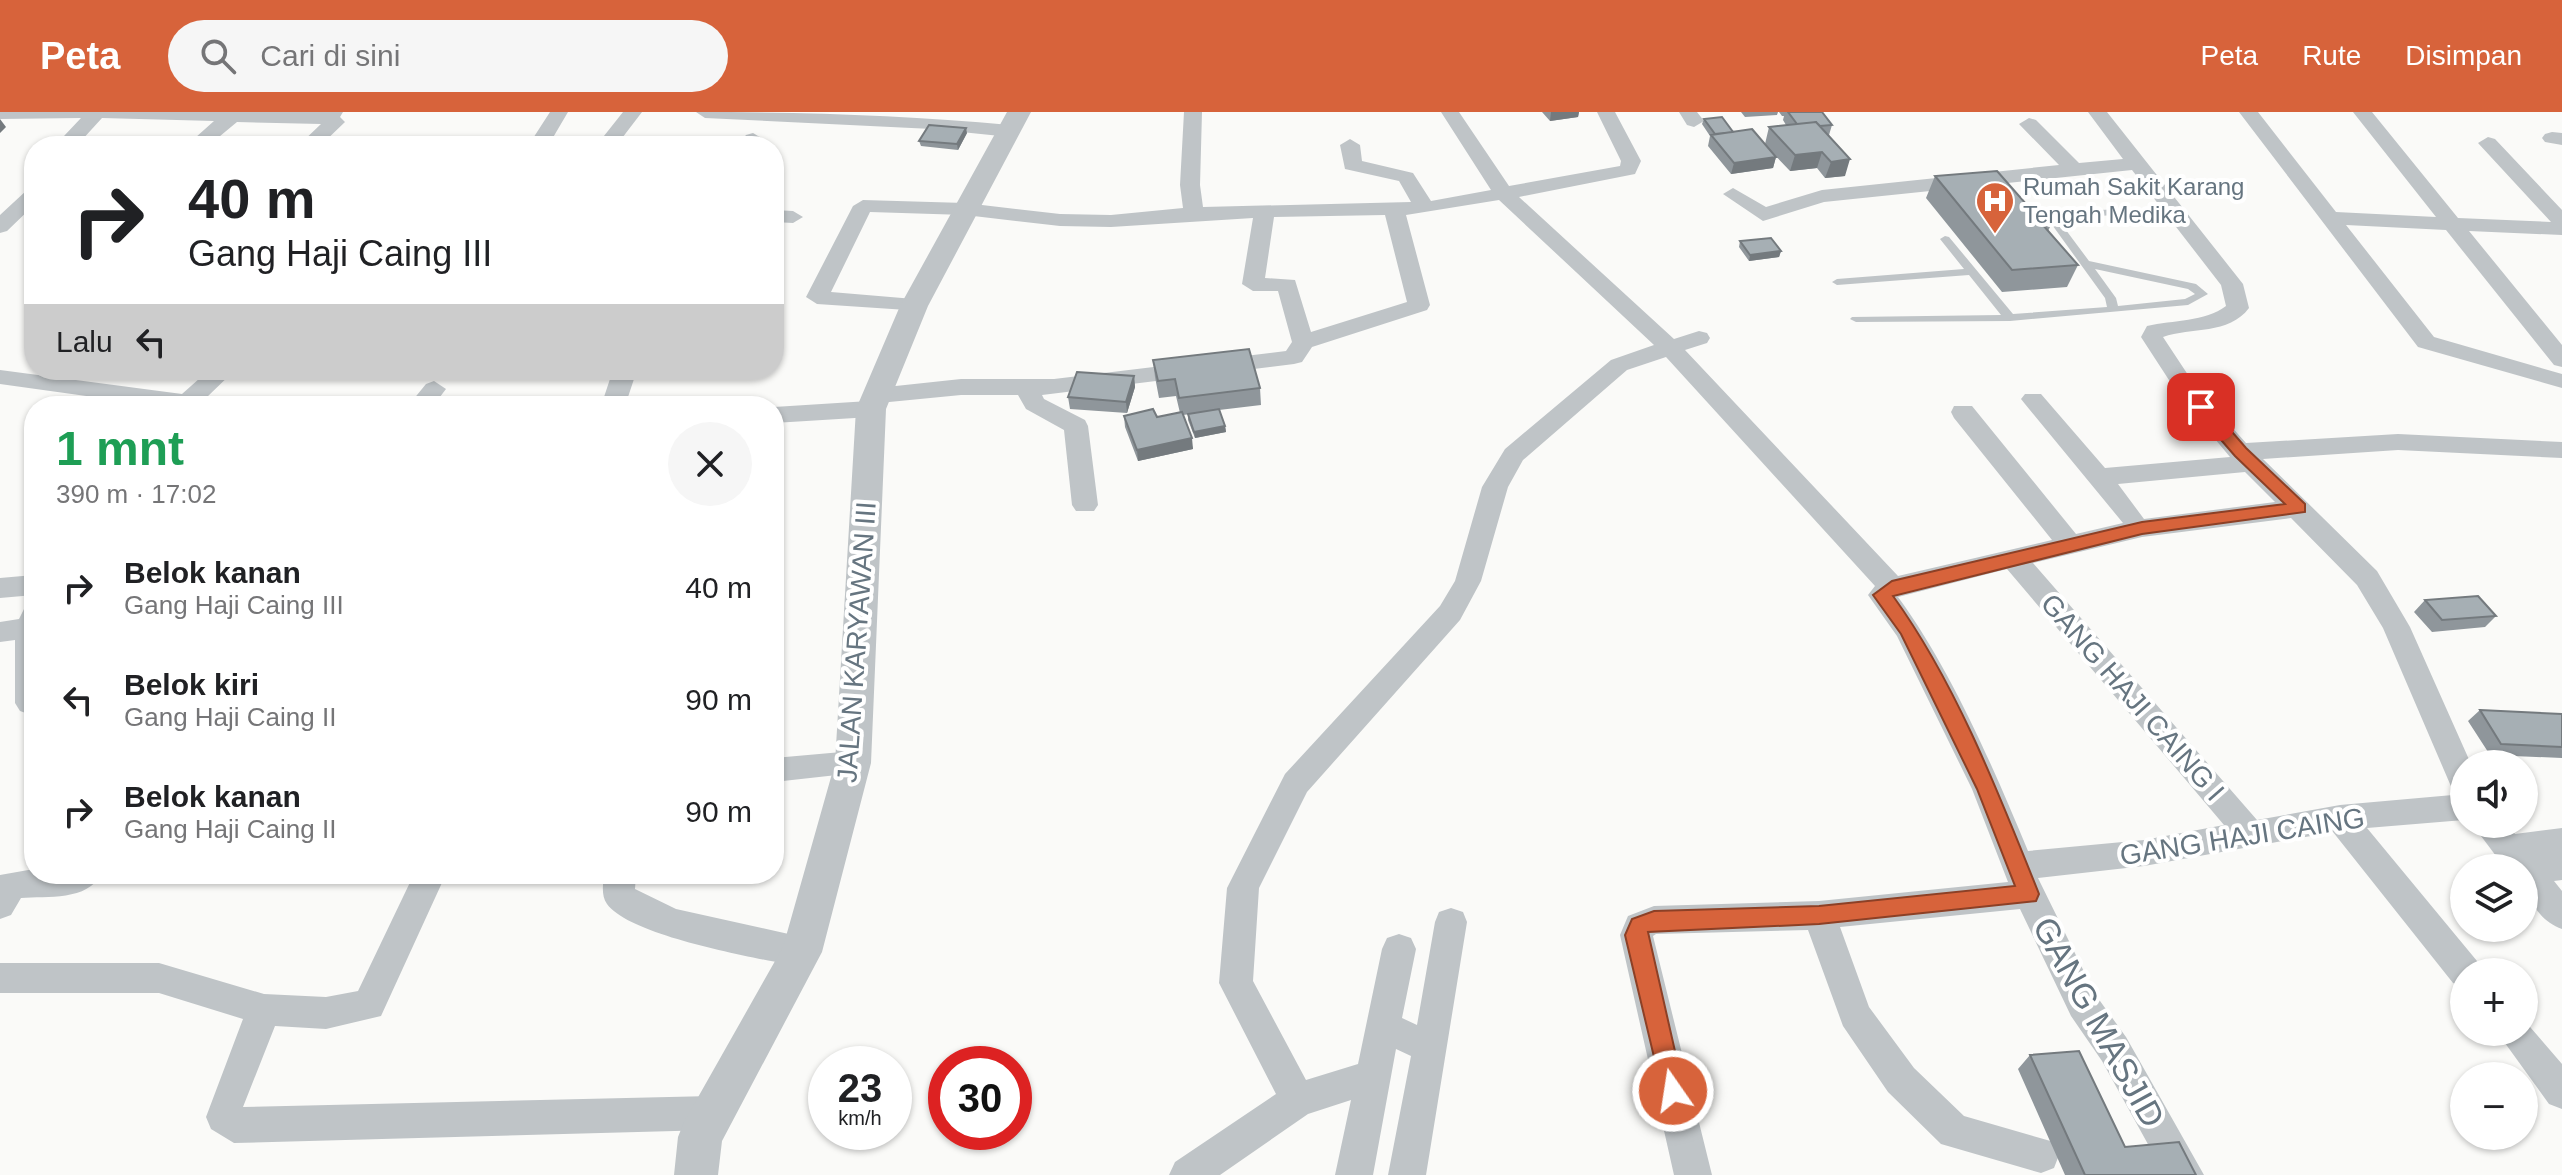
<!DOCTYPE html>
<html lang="id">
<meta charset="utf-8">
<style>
body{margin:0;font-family:Helvetica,sans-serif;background:#f6f6f6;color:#202124;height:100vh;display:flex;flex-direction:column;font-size:30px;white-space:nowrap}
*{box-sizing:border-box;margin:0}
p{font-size:26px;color:#757577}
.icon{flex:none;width:44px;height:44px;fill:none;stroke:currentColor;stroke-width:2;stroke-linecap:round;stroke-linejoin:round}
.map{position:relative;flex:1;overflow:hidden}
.sheet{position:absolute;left:24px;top:284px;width:760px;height:488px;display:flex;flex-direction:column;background:#fff;border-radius:32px;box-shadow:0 2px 6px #0004}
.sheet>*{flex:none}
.hud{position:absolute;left:24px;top:24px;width:760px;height:244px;border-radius:32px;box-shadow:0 2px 6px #0004;background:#fff;color:#202124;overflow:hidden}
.controls{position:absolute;left:2450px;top:638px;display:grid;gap:16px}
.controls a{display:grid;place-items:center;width:88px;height:88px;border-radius:50%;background:#fff;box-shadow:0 2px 6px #0004;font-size:40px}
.speed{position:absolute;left:808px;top:934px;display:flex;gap:16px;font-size:40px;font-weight:700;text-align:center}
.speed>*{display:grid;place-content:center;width:104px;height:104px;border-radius:50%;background:#fff;box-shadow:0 2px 6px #0004;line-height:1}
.speed small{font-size:20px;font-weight:400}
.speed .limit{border:12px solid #d22;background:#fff;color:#111}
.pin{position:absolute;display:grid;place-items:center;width:68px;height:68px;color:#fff;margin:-34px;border-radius:16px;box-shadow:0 4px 12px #0006}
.me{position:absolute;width:88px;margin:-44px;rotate:347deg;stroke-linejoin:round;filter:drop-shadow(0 0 6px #0008)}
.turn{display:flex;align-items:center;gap:28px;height:168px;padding:0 32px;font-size:36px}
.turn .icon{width:104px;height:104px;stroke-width:2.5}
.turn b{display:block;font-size:56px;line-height:68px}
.then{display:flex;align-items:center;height:76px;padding:0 32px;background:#0003;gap:16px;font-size:30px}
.round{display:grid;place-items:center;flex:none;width:84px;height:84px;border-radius:42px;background:#f6f6f6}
.summary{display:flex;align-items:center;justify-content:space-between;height:136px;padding:0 32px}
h1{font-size:48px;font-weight:700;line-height:60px;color:#1e9e55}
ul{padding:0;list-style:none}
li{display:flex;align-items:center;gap:24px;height:112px;padding:0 32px}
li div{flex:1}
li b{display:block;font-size:30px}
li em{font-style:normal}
header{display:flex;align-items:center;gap:48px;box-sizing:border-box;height:112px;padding:0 40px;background:#d7633b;color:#fff}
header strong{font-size:38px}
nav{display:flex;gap:44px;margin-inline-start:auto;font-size:28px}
.search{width:560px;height:72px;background:#f6f6f6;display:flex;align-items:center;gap:20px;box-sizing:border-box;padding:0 28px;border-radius:44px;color:#757577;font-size:30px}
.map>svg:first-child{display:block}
</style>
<header>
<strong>Peta</strong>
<div class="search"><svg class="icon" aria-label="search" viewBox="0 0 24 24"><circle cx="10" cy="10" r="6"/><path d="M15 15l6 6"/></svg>Cari di sini</div>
<nav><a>Peta</a><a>Rute</a><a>Disimpan</a></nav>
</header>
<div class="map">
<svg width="2562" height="1063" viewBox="0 0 2562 1063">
<rect width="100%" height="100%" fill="#fafaf8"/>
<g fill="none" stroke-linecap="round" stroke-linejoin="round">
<path fill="#bfc4c7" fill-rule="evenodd" d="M2173 95 2178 98 2177 100 2057 106 2089 149 2196 172 2208 182 2188 193 2010 209 1856 210 1850 207 1852 205 2001 203 1969 163 1837 173 1832 170 1837 167 1964 157 1940 127 1945 124 1949 125 2013 202 2107 195 2105 186 2045 103 2050 100ZM2095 157 2188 177 2195 182 2185 187 2118 194 2116 186Z"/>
<path fill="#bfc4c7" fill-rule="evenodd" d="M0 0H343L340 5 345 10 320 34H298L321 12 237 10 208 34H186L214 9 102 6 81 29V34H61L64 24 81 6 0 7Z
M550 0H568L548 34H528Z
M623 0H642L616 34H596Z
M696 0C801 0 905 3 1010 13L1020 19 1010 25 932 17 705 6Z
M1184 0H1202L1200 73 1203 95 1411 90 1399 69 1345 57 1340 33 1350 27 1360 33 1362 49 1413 61 1431 89 1491 78 1441 0H1459L1509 74 1620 54 1621 49 1597 0H1615L1641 49 1635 62 1519 85 1674 227 1699 219 1707 221 1710 226 1707 231 1685 238 1898 464 2052 428 1954 306 1951 300 1954 294H1972L2076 422 2123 411 2025 292 2021 287 2025 282H2041L2105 356 2230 345 2180 285 2141 225 2147 214C2173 208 2205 210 2226 194L2221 173 2132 58 1824 90 1763 109 1723 82 1733 76 1766 95 1822 78 2059 53 2019 12 2029 6 2036 8 2079 51 2123 47 2088 0H2107L2243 172 2249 196C2229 223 2191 215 2163 225L2196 275 2246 331 2398 322 2562 330V346L2398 338 2263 347 2377 459 2410 515 2471 652H2464V708L2367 716 2477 849 2482 860H2464V875L2453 871 2333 720 2144 754 2038 766 2095 882 2126 925 2204 1063H2165L2102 949 2071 904 2020 797 1840 815 1869 895 1914 956 1964 1004 2054 1030 2059 1043 2054 1056 2041 1061 1941 1032 1888 980 1843 914 1808 818 1656 822 1653 824 1712 1063H1674L1620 823 1628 804 1654 794 1819 789 2008 770 1972 677 1897 524 1868 483 1875 474 1666 245 1627 258 1523 348 1508 375 1481 469 1460 508 1307 680 1259 776 1253 869 1306 968 1358 952 1382 837 1387 826 1399 822 1411 826 1416 837 1402 906 1417 913 1435 810 1439 800 1451 796 1463 800 1467 810 1426 1063H1388L1411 944 1396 937 1373 1063H1335L1351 988 1308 1002 1220 1063H1169L1175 1050 1276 982 1219 871 1227 776 1285 662 1440 494 1455 469 1482 375 1505 337 1611 248 1654 233 1499 88 1406 103 1430 193 1427 198 1312 235 1302 250 1294 252 1042 283 1044 287 1085 308 1088 314 1098 393 1094 399H1076L1072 393 1064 318 1026 297 1018 283H961L879 291 883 297 871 305 774 311V295L869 289 865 284 869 279 877 276 961 267H1054L1286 239 1292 230 1278 179H1253L1242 172 1253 106 1111 115 1060 114 965 103 870 100 831 180 914 187 925 194 922 199 817 192 806 185 853 94 863 88 965 91 1060 102 1111 103 1183 96 1180 73ZM1385 103 1407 190 1311 220 1295 168 1265 166 1274 105ZM2245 360 2275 390 2144 407 2118 372ZM2291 406 2357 473 2383 516 2453 679 2464 682 2340 693 2257 708 2033 451 2142 425ZM2007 457 2224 713 2144 728 2028 739C1994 657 1951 557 1898 485Z
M1679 0H1697L1704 9 1694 15 1687 13Z
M2239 0H2258L2336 100 2436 105 2353 0H2372L2458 106 2551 110 2478 31 2488 25 2495 27 2562 98V123L2469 119 2562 233V255L2554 253 2446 118 2346 113 2434 225 2562 262V276L2418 235Z
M2552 20 2562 21V33L2545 30 2542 26 2545 22Z
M753 21 763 27 757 34H737L746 23Z
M34 76V93L7 119 0 121V103L27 78Z
M774 98 793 99 803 105 793 111 774 110Z
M0 258 182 282 209 258H235L207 285 222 289 226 294H158L0 272Z
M613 258H637L625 294H601Z
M434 269 446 277 433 294H408L426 272Z
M34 463V483L0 486V466Z
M34 494V604L20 599 15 591V528L0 530V510L19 507 24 497Z
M853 639 864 642 868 651 864 660 774 670V646Z
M2472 712H2507L2515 722 2562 716V768L2554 769 2562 779V817C2536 808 2524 781 2524 756H2505Z
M34 757V762H101C88 789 47 784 21 786L11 803 0 807V763Z
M414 762H446L381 904 326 917 275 914 243 995 712 984 725 989 730 1001 725 1013 712 1018 234 1031 211 1017 206 1005 243 907 159 881H0V851H159L264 882 326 885 358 879Z
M604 762H636L635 777 676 797 802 825 814 829 819 840 814 851 802 855C761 847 631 825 607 792 601 784 603 772 604 762Z
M2524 908 2562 952V997L2549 992 2497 920H2524Z"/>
<path fill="#bfc4c7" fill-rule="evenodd" d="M1007 0H1031L928 194 886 297 871 651 822 840 722 1029 718 1063H674L678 1025 684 1010 783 835 835 651 856 297 900 194Z"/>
</g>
<path fill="#8f969b" d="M1542 0H1579L1578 5 1550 9Z
M1741 0H1778L1777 3 1745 5Z
M1779 0H1822L1832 13 1829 23 1845 64 1825 66 1817 56 1790 59 1770 38 1776 45 1773 56 1731 62 1708 34 1710 24 1702 12 1704 7 1733 20 1765 32 1769 15 1786 13 1783 8 1784 4H1782Z
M967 21 958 38 921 34 919 29Z
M1935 64 2026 92 2052 111 2048 119 2078 153 2067 175 2002 180 1926 86Z
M1740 129 1781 139 1779 145 1749 149 1739 135Z
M1153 248 1260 276 1261 293 1219 298 1225 314 1226 320 1195 326 1188 308V302L1199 301 1183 303 1193 337 1138 349 1125 315 1124 304 1157 305 1180 301 1176 284 1159 286 1155 265Z
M1134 264 1135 275 1127 301 1070 297 1068 285Z
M2425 488 2496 504 2485 515 2432 520 2414 500Z
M2480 598 2562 602V646L2490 643 2468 609Z
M2030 943 2125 1035 2196 1063H2065L2018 957Z"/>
<path fill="#747a7e" d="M1551 0H1579L1578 5 1550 9Z
M0 7 6 15 0 21Z
M966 16 967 21 958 38 957 32Z
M1822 40 1817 56 1790 59 1795 43Z
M1776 45 1773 56 1731 62 1734 51Z
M1850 47 1845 64 1825 66 1831 50Z
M1781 139 1779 145 1749 149 1750 143Z
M1134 264 1135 275 1127 301 1126 290Z
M1225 314 1226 320 1195 326 1194 320Z
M1192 326 1193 337 1138 349 1137 338Z"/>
<path fill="#a6afb4" stroke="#747a7e" stroke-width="2" d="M1788 0H1822L1832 13 1820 14 1816 10 1797 12Z
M1722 5 1733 20 1715 22 1704 7Z
M1816 10 1850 47 1831 50 1822 40 1795 43 1769 15Z
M929 13 966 16 957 32 919 29Z
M1752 17 1776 45 1734 51 1711 23Z
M1997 59 2026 92 2035 91 2052 111 2042 112 2078 153 2012 158 1935 64Z
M1771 126 1781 139 1750 143 1740 129Z
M1249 237 1260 276 1179 286 1175 267 1158 269 1153 248Z
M1077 260 1134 264 1126 290 1068 285Z
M1153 297 1157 305 1182 300 1192 326 1137 338 1124 304Z
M1219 297 1225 314 1194 320 1188 302Z
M2478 484 2496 504 2442 508 2425 488Z
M2480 598 2562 602V635L2501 632Z
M2079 939 2125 1035 2179 1030 2196 1063H2085L2030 943Z"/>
<path fill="#d7633b" stroke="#8c4026" stroke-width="2" d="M2201 290 2207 291 2246 336 2305 392V400L2142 422 1893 484C1956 571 1999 682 2039 782L2036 789 1819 812 1648 820 1684 979 1681 987 1673 990 1664 987 1625 823 1632 807 1654 799 1819 794 2015 774 1977 677 1901 522 1873 483 1892 469 2142 410 2285 392 2235 344 2196 299 2193 295Z"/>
<defs>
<g id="hospital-pin" transform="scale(2)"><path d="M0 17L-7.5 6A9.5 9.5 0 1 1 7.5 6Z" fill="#d7633b" stroke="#fff"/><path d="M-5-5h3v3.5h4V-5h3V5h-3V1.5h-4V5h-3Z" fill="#fff"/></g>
</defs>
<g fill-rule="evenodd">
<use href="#hospital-pin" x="1995" y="89"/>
</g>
<g text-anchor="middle" stroke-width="8" stroke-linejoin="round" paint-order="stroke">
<g font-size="24" fill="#667580" stroke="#fff" text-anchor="start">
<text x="2023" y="83">Rumah Sakit Karang<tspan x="2023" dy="28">Tengah Medika</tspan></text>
</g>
<g font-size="28" fill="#667580" stroke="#fff">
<text transform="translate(856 530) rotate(-86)" y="10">JALAN KARYAWAN III</text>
<text transform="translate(2133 585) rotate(49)" y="10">GANG HAJI CAING I</text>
<text transform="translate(2242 724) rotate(-9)" y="10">GANG HAJI CAING</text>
</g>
<g font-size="34" fill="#667580" stroke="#fff">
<text transform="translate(2099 910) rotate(61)" y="12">GANG MASJID</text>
</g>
</g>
</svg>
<div class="controls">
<a><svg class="icon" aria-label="sound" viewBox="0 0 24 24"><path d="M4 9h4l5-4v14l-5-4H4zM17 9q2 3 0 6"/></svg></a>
<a><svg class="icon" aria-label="layers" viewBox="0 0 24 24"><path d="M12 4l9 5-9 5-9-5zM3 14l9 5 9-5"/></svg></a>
<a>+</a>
<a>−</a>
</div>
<div class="speed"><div>23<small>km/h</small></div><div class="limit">30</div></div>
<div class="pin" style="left:2201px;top:295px;background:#d93025"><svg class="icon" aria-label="arrive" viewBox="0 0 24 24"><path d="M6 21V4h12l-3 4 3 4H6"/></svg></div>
<svg class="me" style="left:1673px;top:979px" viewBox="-20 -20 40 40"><circle r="17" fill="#d7633b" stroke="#fff" stroke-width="3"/><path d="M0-11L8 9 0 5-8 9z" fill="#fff"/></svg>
<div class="hud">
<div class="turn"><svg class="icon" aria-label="right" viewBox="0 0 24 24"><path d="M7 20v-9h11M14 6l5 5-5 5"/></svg><div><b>40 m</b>Gang Haji Caing III</div></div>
<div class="then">Lalu<svg class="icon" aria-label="left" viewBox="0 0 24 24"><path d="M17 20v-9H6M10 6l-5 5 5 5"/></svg></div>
</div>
<section class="sheet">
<div class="summary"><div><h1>1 mnt</h1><p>390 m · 17:02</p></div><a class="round"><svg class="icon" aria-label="close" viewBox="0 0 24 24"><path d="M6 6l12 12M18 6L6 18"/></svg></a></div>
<ul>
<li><svg class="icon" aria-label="right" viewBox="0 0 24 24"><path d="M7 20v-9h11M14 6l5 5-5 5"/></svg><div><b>Belok kanan</b><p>Gang Haji Caing III</p></div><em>40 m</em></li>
<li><svg class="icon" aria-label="left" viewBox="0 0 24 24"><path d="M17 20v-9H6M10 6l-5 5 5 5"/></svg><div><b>Belok kiri</b><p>Gang Haji Caing II</p></div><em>90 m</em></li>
<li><svg class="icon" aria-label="right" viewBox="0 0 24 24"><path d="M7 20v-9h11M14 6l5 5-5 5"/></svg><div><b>Belok kanan</b><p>Gang Haji Caing II</p></div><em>90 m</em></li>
</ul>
</section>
</div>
